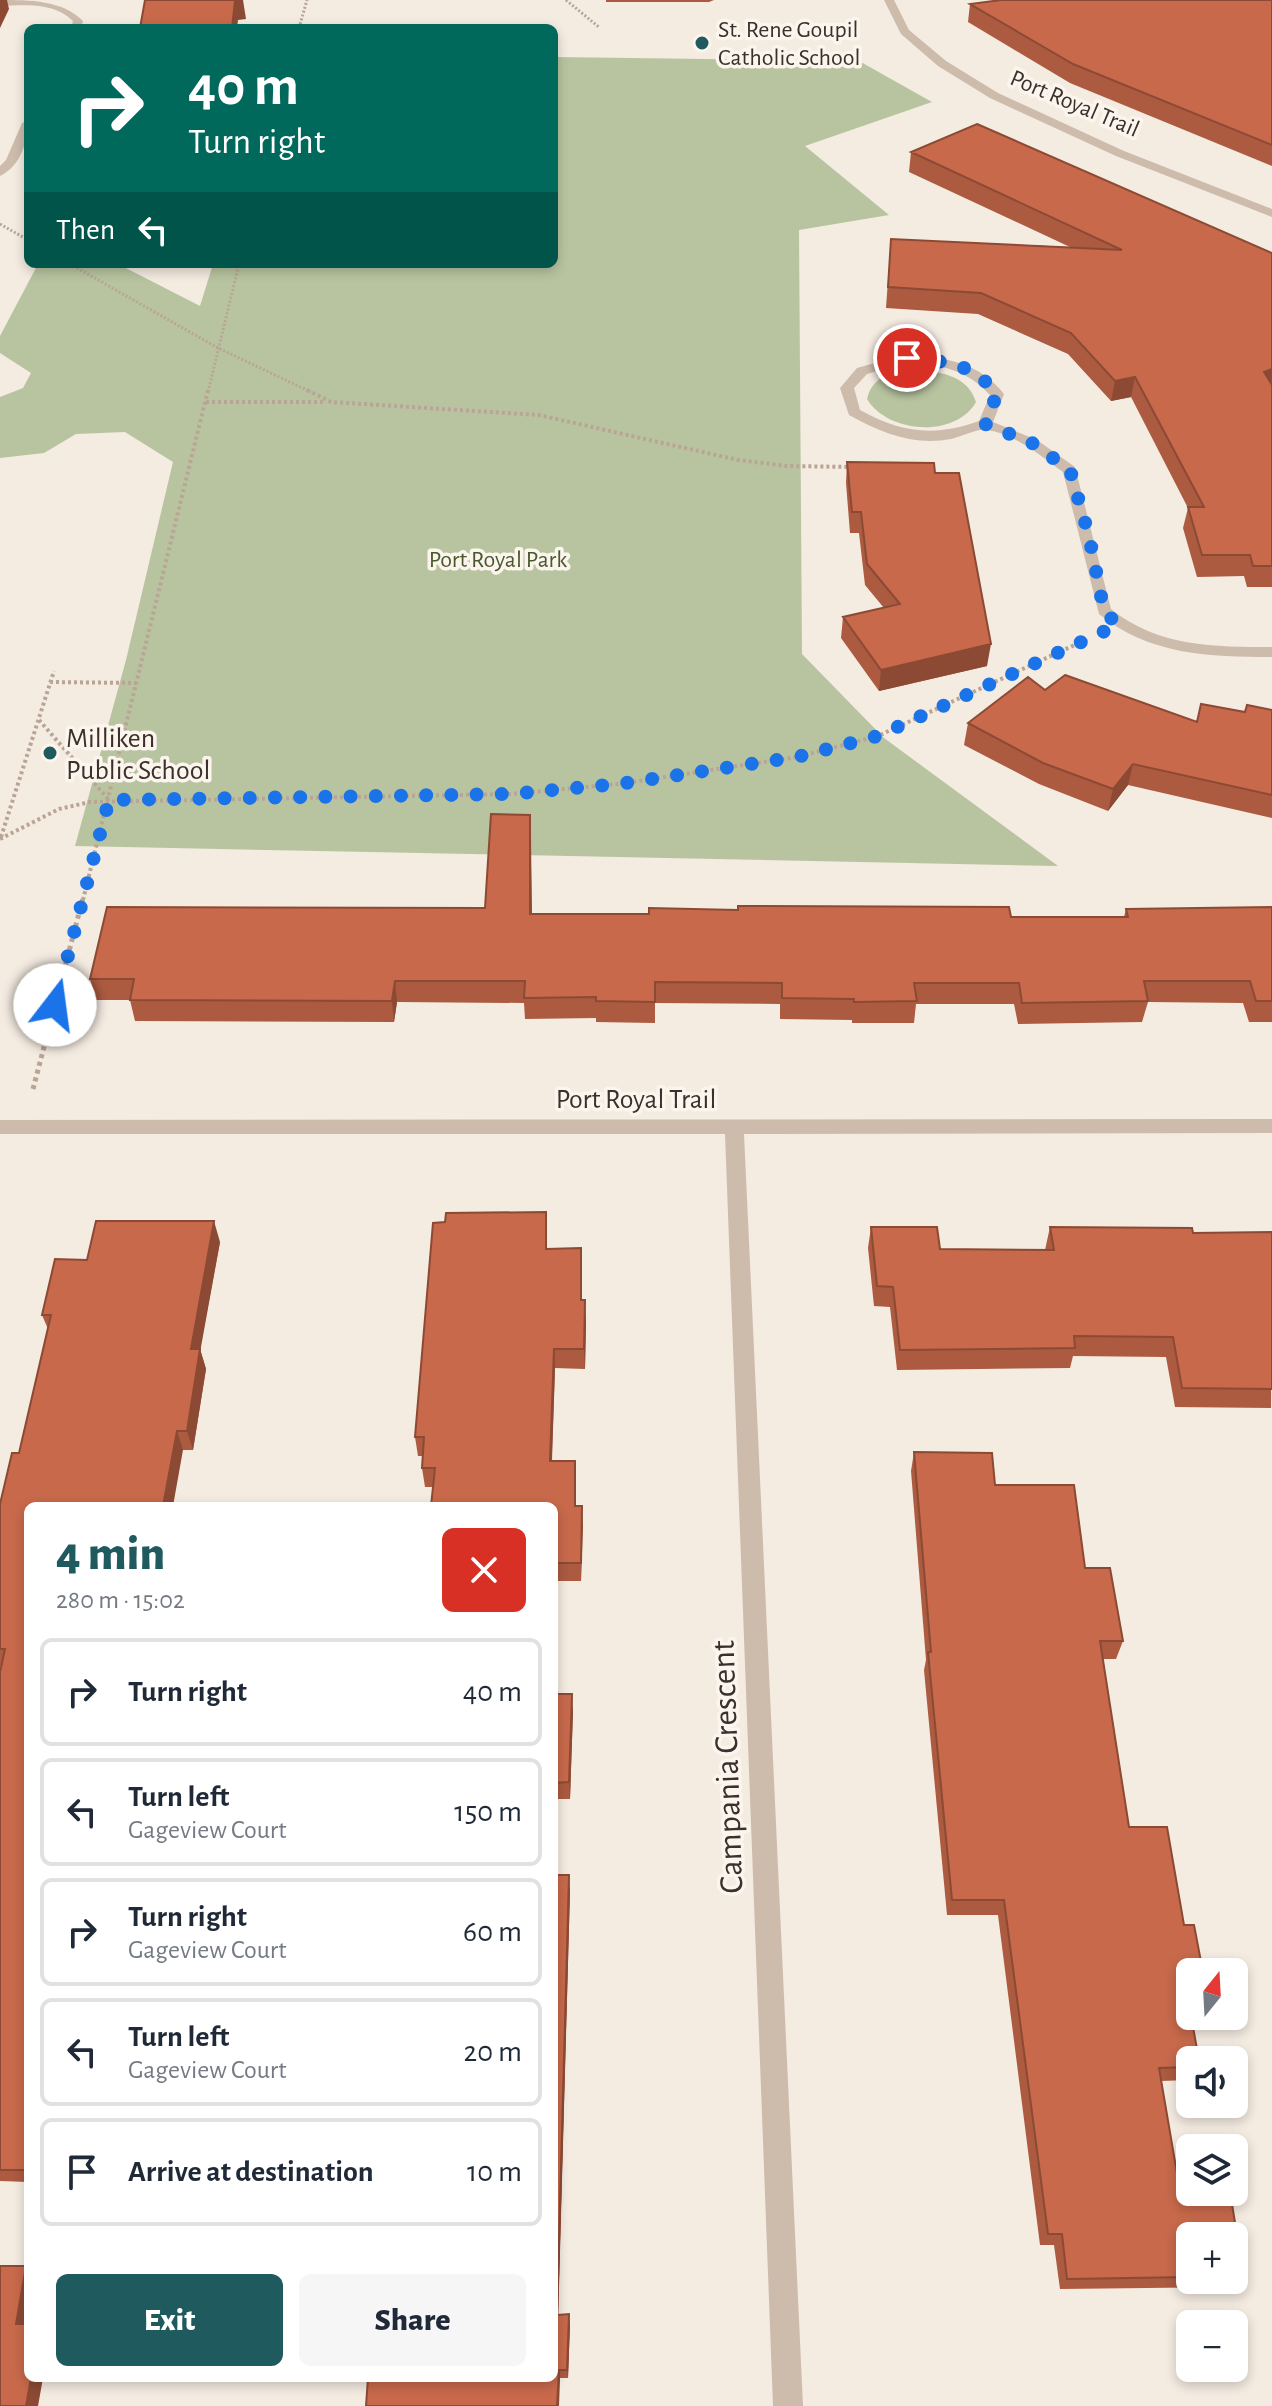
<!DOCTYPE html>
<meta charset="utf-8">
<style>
body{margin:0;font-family:"Alegreya Sans",sans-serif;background:#f6f6f7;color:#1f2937;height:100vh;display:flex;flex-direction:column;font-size:30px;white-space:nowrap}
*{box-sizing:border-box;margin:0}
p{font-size:26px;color:#747a83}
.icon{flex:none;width:44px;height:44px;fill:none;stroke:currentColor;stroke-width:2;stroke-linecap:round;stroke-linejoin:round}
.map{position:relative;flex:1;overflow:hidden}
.drawer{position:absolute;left:24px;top:1502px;width:534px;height:880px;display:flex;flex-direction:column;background:#fff;border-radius:12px;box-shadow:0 4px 12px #0003}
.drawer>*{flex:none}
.banner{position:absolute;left:24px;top:24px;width:534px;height:244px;border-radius:12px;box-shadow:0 4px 12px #0003;background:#00695c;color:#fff;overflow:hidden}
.needle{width:52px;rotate:18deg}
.tools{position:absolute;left:1176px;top:1958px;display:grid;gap:16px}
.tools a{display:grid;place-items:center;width:72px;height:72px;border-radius:12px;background:#fff;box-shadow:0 4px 12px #0003;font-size:40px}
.pin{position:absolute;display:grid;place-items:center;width:68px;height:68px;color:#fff;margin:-34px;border:4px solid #fff;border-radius:50%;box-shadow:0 2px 8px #0007}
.me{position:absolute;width:88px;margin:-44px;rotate:15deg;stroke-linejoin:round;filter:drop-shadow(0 0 6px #0008)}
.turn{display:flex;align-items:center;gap:28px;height:168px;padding:0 32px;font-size:36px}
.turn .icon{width:104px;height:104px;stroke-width:2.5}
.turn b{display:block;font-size:56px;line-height:68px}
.then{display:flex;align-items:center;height:76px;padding:0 32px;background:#0003;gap:16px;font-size:30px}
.round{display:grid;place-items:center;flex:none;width:84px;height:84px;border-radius:12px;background:#f6f6f7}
.overview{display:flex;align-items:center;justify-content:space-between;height:136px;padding:0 32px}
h1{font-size:48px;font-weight:800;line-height:60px;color:#1f5a5e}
.action{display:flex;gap:16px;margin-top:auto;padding:16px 32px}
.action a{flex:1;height:92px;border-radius:12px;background:#1f5a5e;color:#fff;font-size:32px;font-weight:800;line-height:92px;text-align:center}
.action a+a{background:#f6f6f7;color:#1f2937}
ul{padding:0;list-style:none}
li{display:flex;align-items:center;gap:24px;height:108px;margin:0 16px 12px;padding:0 16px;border:4px solid #e0e1e3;border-radius:12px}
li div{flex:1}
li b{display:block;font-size:30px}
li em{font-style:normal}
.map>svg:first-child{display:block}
</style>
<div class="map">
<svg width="1272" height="2406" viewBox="0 0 1272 2406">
<rect width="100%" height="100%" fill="#f4ebe1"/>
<path fill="#b8c4a0" d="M554 57 859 61 932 102 805 146 889 215 799 230 802 654 884 738 1058 866 75 846 126 660 173 462 125 432 76 434 44 453 0 458V397L23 388 31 373 0 353V336L38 264H118L200 306 213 264H554Z
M919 369C943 373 968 376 976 402 955 439 887 433 867 399 873 373 897 371 919 369Z"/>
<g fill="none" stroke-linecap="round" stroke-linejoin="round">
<path stroke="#b9a596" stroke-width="3" stroke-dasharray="2 2" stroke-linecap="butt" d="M566 0 600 28
M299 28 307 0
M0 224 28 240
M70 264 218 348 311 392
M208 392 239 264"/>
<path stroke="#b9a596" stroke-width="4" stroke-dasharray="3 3" stroke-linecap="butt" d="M307 390 331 402 539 415 738 460 787 466 853 467
M206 402H326
M50 682 136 683
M39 720 109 800
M1 837 54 671
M0 839 59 809 90 802 510 794 619 784 797 757 878 736 1081 642
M83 900 208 390"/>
<path stroke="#b9a596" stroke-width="5" stroke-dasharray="4 4" stroke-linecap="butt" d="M33 1089 83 898"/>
<path fill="#cdbbac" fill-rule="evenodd" d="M0 0C30 0 62 0 83 21L81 28H71L73 21C54 2 25 5 0 6Z
M884 0H894L909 30 946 61 998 93 1124 151 1272 209V217L1116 156 990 98 938 66 901 34Z
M28 120C28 141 21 166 0 176V166L6 160 22 123Z
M907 354C945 358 979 362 1004 394L993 422 1037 440 1075 467 1111 609C1158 647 1214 647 1272 647V657C1210 657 1149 655 1099 614L1063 472C1041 456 1015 434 987 430 977 428 961 437 951 439 914 446 881 433 849 415L840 388 857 368ZM907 362C941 365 966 369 990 395L979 421C935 437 901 433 860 410L854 388 867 374Z
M1272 1119V1133L744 1134 803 2406H773L725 1134H0V1120Z"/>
</g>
<path fill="#ac5a40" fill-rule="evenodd" d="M606 0H714L709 2H606Z
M1272 0V166L1070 83 968 22 970 4Z
M911 152 1272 253V587H1247L1244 576 1197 577 1183 528 1188 508 1131 397 1111 401 1068 354 978 314 886 308 891 239 1070 247 909 172Z
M847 462 935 473 987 666 879 691 841 638 843 617 884 608 865 585 859 533H850L846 483Z
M1045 690 1197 722 1245 712 1272 710V818L1128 785 1108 811 1039 784 964 745 968 723Z
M530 815 532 914 1124 917 1126 909 1272 907V1022H1249L1243 1003 1148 1002 1142 1022 1018 1024 1014 1004H916L914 1023H852V1020L780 1019V1004L655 1003V1023L596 1022V1018L525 1019 524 1003 397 1002 394 1022 135 1021 130 1000H96L90 979 485 908Z
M871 1227 940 1249 1045 1250 1050 1227 1193 1233 1272 1232 1271 1408 1175 1407 1166 1357 1073 1356 1070 1368 897 1370 890 1307 874 1306 868 1248Z
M547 1233V1249L582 1269V1300L586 1320 585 1369 555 1368 552 1461 576 1480V1506H582L581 1581H554V1506L433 1487H425L422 1468V1456H418L415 1437Z
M220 1242 200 1349 206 1369 193 1450H183L28 1506V2182L0 2181V1672L1 1666H0V1504L19 1453 48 1329 42 1315 87 1260Z
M914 1452 992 1453 995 1485H1074L1085 1568H1110L1123 1641 1116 1659H1103L1129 1827H1167L1184 1925H1194L1203 1972H1190V2016H1191L1199 2060H1190V2080L1161 2081 1180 2191H1190V2192H1230L1244 2277 1233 2287 1060 2289 1054 2245H1040L998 1915H947L924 1670 926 1660 911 1471ZM1190 2236H1234V2280H1190Z
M554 1694 573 1711 570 1799H554Z
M570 1891 558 2315 570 2324 568 2378H368Z"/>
<path fill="#8c4a34" d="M0 0H7L9 9 0 28Z
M243 0 246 19 238 20 237 28H232L235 1Z
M1272 369V387L1264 372Z
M1135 377 1131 397 1111 401 1115 381Z
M991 644 987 666 879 691 881 670Z
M1133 764 1128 785 1108 811 1113 789Z
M530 815 531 836 532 935 530 914Z
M395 981 397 1002 394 1022 392 1001Z
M214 1221 220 1242 197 1369 191 1349Z
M585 1300 586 1320 585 1369 584 1349Z
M200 1349 206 1369 193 1450 187 1431Z
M554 1349 555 1368 551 1480 550 1461Z
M177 1431 183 1450 173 1506H163Z
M582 1506 583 1525 581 1581V1563Z
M572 1694 573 1711 570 1799 569 1782Z
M569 1875 570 1891 558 2324 557 2315Z
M26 2266 28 2269V2328L16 2324Z
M569 2314 570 2324 568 2378 567 2370Z
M559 2370 560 2379 559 2406H557Z
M31 2378H43L38 2406H26Z"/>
<path fill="#c8694b" stroke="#8c4a34" stroke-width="2" d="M145 0H243L235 1 232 28H140Z
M1001 0H1272V145L1073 64 970 4Z
M977 124 1272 253V369L1264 372 1272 385V566H1253L1250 555H1202L1188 507H1204L1135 377 1115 381 1071 333 981 293 888 287 891 239 1122 250 911 152Z
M847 462 934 463 935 473H959L991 644 881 670 843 617 900 604 867 564 861 512H852Z
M1065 675 1197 722 1201 704 1245 712 1247 705 1272 710V795L1133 764 1113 789 1043 763 968 723 1028 677 1045 690Z
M491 814 530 815V914H649V908L738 910V906L1009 907 1011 917H1128L1126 909 1272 907V1001H1256L1250 981H1144L1148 1001 1022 1003 1019 983H914L917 1001 854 1002V999L782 998V983L655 982V1002L596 1001V997L524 998 525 981H395L392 1001 130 1000 134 979H90L107 907 485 908Z
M546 1212V1249L581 1248V1300H585L584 1349H554L550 1461H575V1506H582L581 1563H554V1506H431L435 1468H422L424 1437H415L433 1223 445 1222 446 1213Z
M96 1221H214L191 1349H200L187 1431H177L163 1506H28V2170H0V1672L5 1649H0V1504L12 1453H19L51 1315H42L55 1259 87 1260Z
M871 1227H937L940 1249 1054 1250 1050 1227 1192 1228 1193 1233 1272 1232V1389L1182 1388 1173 1337 1074 1336 1075 1348 900 1350 893 1287 877 1286Z
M914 1452 992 1453 995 1485H1074L1085 1568H1110L1123 1641H1100L1129 1827H1167L1184 1925H1194L1203 1972H1190V1995H1188L1190 2016H1191L1199 2060H1190V2067L1159 2068 1180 2191H1190V2192H1230L1244 2277H1234V2236H1190V2277L1067 2279 1062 2234H1048L1004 1900H952L928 1652H931Z
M554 1694H572L569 1782 554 1783Z
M554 1875H569L557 2315 569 2314 567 2370H559L557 2406H366L368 2378H554Z
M0 2266H26L16 2324H28V2378H31L26 2406H0Z"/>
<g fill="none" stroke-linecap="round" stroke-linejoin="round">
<path stroke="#1a73e8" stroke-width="14" stroke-dasharray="0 25.2" d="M55 1005 109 800 510 794 619 784 797 757 878 736 1118 625 1104 611 1089 536 1070 470 1032 443 985 424 997 394C971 362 947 362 907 358"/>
</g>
<g fill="#1f5a5e" stroke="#fbf5ee" stroke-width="3">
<circle cx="702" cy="43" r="8"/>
<circle cx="50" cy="753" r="8"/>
</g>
<g text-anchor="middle" stroke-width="7" stroke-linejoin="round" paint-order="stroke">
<g font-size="24" fill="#3b302b" stroke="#fbf5ee" text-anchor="start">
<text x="718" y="37">St. Rene Goupil<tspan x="718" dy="28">Catholic School</tspan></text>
</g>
<g font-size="24" fill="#3b302b" stroke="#fbf5ee">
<text transform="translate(1075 103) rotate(23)" y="8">Port Royal Trail</text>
</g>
<g font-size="24" fill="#4a5a2e" stroke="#fbf5ee">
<text x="498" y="567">Port Royal Park</text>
</g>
<g font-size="28" fill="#3b302b" stroke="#fbf5ee" text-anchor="start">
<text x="66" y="747">Milliken<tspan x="66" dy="32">Public School</tspan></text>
</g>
<g font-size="28" fill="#3b302b" stroke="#fbf5ee">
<text x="636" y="1108">Port Royal Trail</text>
</g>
<g font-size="34" fill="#3b302b" stroke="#fbf5ee">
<text transform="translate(726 1767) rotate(-92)" y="12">Campania Crescent</text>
</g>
</g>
</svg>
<div class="tools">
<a><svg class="needle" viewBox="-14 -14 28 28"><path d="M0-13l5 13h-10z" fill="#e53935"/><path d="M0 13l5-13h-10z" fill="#747a83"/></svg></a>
<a><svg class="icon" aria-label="sound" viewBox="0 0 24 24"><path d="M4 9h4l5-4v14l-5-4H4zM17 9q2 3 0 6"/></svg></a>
<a><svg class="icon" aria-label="layers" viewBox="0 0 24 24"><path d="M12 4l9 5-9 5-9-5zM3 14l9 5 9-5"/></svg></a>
<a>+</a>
<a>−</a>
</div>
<div class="pin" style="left:907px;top:358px;background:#d93025"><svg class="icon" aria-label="arrive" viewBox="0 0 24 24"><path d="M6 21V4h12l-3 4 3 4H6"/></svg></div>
<svg class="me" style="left:55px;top:1005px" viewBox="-20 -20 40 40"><circle r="19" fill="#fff"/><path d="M0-13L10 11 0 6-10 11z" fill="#1a73e8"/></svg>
<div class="banner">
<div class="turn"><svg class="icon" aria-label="right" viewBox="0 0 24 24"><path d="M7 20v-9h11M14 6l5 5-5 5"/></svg><div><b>40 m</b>Turn right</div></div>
<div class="then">Then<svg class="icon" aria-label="left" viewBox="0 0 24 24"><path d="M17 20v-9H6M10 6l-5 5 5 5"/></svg></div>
</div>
<section class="drawer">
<div class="overview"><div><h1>4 min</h1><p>280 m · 15:02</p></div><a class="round" style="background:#d93025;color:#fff"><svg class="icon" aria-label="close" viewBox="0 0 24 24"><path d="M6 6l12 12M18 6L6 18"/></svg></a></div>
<ul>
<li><svg class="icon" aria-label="right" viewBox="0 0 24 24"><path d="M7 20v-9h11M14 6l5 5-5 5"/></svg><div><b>Turn right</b></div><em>40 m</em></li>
<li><svg class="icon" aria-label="left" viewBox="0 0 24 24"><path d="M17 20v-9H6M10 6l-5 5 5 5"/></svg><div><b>Turn left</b><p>Gageview Court</p></div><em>150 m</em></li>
<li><svg class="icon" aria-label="right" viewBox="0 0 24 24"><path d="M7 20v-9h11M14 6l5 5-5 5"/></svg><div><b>Turn right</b><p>Gageview Court</p></div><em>60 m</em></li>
<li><svg class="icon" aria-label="left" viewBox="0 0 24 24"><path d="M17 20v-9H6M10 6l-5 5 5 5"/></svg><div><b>Turn left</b><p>Gageview Court</p></div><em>20 m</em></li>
<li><svg class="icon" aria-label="arrive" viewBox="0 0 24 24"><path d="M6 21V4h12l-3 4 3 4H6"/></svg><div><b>Arrive at destination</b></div><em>10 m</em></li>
</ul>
<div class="action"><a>Exit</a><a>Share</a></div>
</section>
</div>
